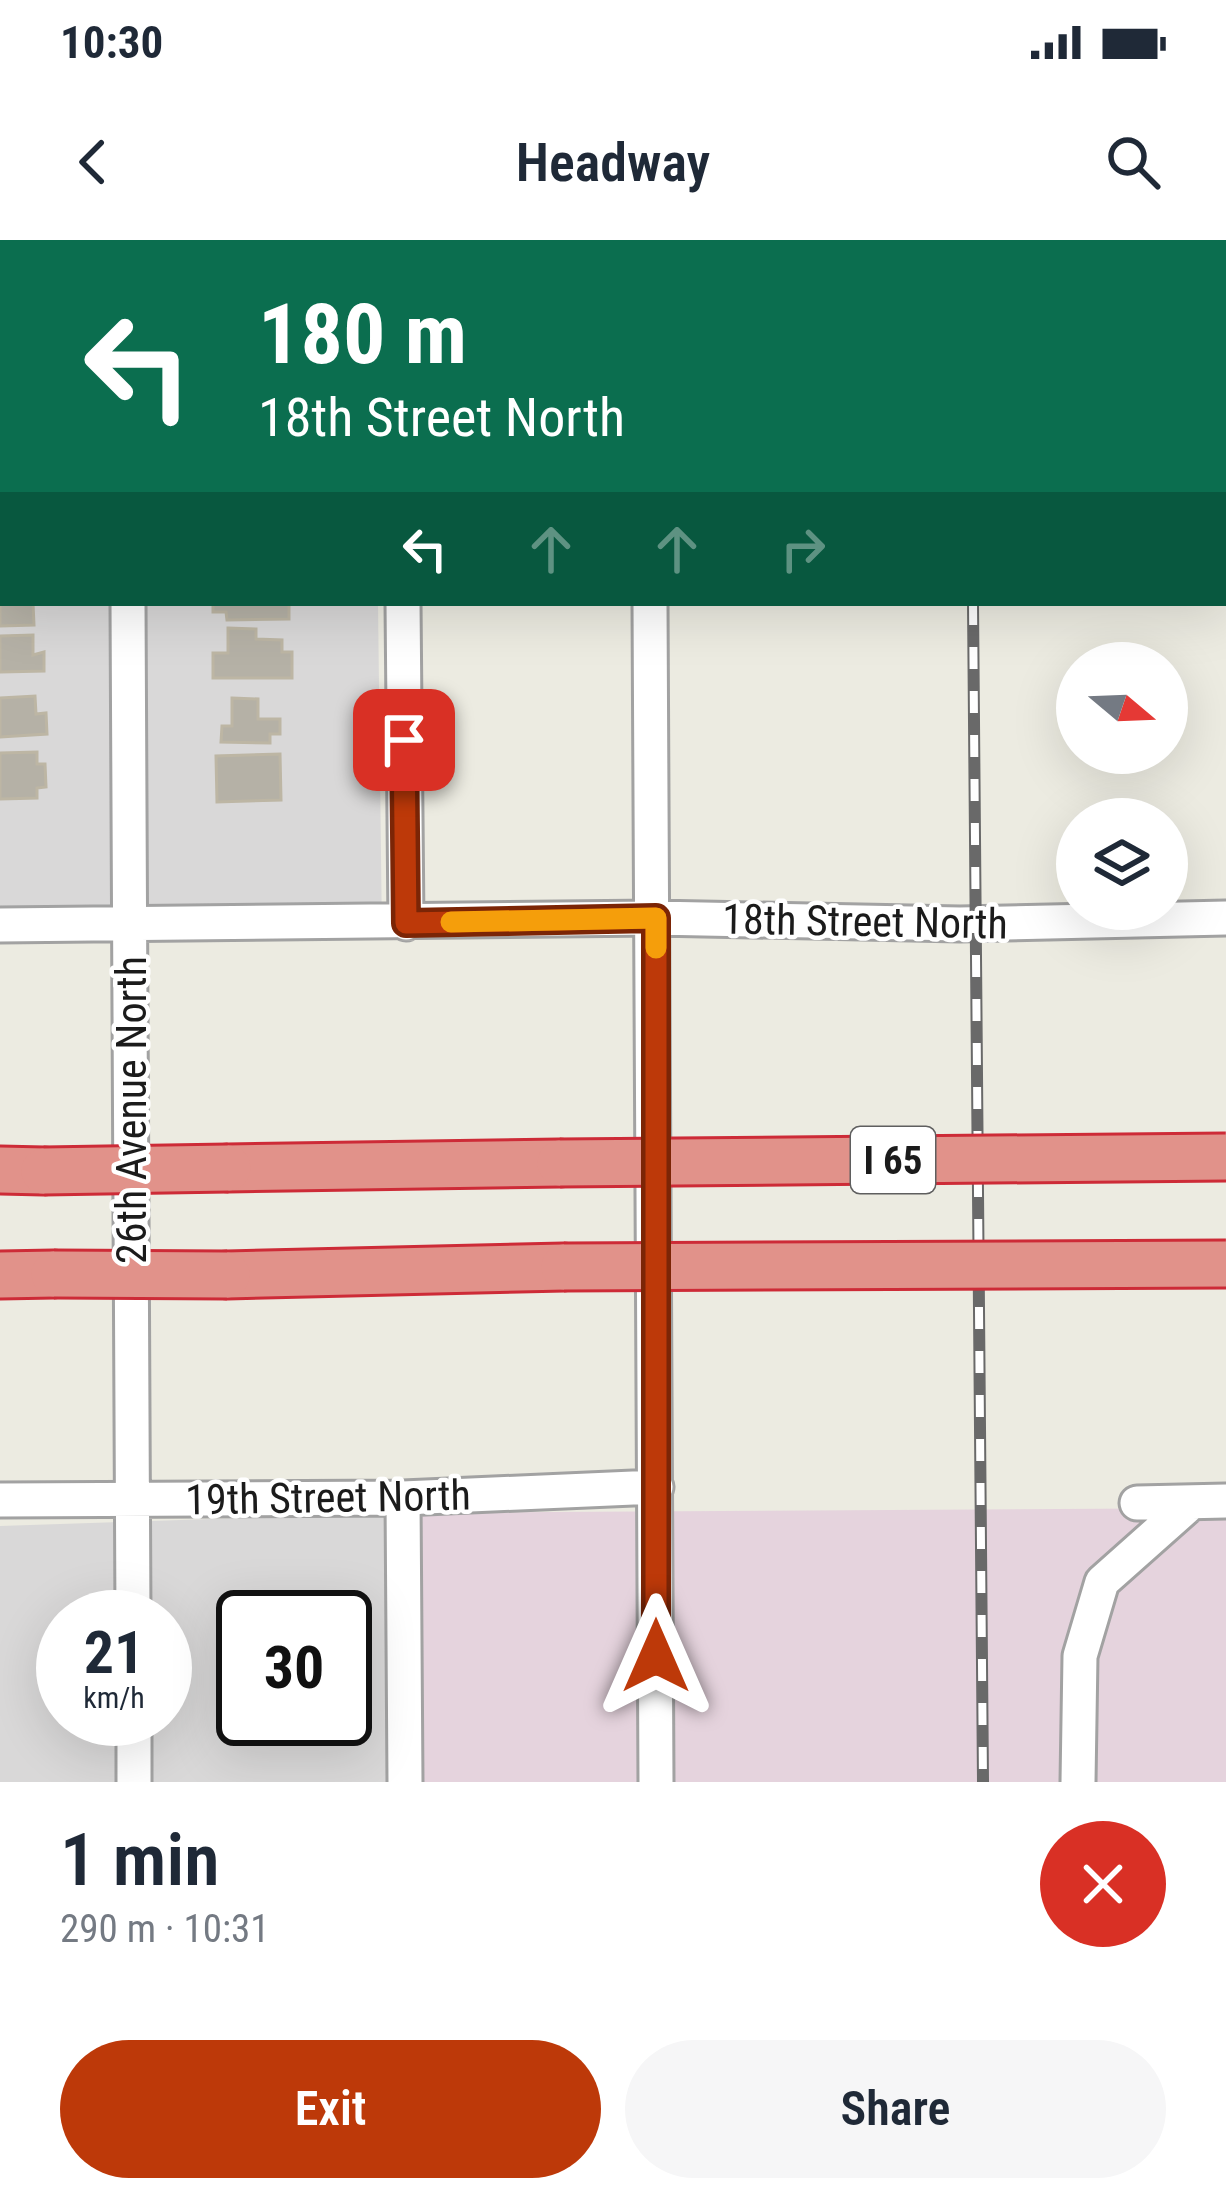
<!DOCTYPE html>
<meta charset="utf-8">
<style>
body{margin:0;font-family:"Roboto Condensed",sans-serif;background:#f6f6f7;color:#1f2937;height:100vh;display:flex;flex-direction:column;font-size:45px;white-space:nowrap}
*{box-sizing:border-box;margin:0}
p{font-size:39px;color:#747a83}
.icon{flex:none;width:66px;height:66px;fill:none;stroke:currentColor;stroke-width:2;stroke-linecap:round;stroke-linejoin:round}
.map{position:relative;height:1542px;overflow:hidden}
.side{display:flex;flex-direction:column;background:#fff;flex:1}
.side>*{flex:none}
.top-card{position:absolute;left:0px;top:0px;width:1227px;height:366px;box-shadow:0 12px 48px #0002;background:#0b6e4f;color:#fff;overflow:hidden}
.needle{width:78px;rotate:109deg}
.buttons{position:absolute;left:1056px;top:402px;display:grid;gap:24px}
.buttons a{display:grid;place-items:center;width:132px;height:132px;border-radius:50%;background:#fff;box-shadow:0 12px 48px #0002;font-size:60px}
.speed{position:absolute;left:36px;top:1350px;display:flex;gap:24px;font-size:60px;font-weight:700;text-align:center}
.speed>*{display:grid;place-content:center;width:156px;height:156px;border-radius:50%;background:#fff;box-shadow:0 12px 48px #0002;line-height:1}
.speed small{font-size:30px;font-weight:400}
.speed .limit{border:6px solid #111;border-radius:18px;background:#fff;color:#111}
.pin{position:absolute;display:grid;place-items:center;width:102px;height:102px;color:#fff;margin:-51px;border-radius:24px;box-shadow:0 6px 18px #0006}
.me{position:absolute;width:132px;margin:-66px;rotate:0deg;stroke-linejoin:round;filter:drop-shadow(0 0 9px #0008)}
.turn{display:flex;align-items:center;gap:42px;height:252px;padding:0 60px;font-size:54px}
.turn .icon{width:156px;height:156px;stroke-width:2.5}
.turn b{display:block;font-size:84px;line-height:102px}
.lanes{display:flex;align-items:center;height:114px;padding:0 60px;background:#0003;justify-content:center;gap:60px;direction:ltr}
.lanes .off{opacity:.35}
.round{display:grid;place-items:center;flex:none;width:126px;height:126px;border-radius:63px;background:#f6f6f7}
.summary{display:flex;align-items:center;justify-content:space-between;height:204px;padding:0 60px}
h1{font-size:72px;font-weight:600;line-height:90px}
.cta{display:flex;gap:24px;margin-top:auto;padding:24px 60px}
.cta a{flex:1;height:138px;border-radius:72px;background:#bd3909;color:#fff;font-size:48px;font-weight:600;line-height:138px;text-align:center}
.cta a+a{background:#f6f6f7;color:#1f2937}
.status{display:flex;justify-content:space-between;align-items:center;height:84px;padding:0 60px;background:#fff;direction:ltr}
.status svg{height:33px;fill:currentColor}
header{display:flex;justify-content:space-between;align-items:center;height:156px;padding:0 60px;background:#fff;font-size:54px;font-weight:600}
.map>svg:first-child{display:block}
</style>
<div class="status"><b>10:30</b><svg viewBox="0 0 49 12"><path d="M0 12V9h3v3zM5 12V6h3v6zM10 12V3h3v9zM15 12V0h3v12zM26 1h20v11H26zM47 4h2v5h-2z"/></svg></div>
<header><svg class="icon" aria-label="back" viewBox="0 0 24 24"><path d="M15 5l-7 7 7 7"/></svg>Headway<svg class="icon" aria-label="search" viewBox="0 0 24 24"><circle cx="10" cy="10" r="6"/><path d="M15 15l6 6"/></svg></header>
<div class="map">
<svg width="1226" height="1542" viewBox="0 0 1226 1542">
<rect width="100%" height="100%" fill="#ecebe1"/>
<path fill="#d9d8d8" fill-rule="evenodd" d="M0 0H373L3 3V363H378L382 697 0 704Z
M388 1273 390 1542H0V1286ZM63 1377H165V1479H63ZM243 1377H345V1479H243Z"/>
<path fill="#e5d3dd" d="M1226 1268V1542H390L388 1273Z"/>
<path fill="#b5b1a6" stroke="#bdb6a4" stroke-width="3" d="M0 142H3V202H0Z
M0 344 3 363H33L34 385 0 386Z
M213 363H289V379L227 380 226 372H213Z
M228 388 256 389V399L282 400V412H292V438H213V413H228Z
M33 395V415L44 412V431L0 432V396Z
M35 456 36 474 46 473 47 494 0 497V458Z
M232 458 258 459V479H280V494H270V503L221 502 222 486H232Z
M37 512V524H45L46 547 37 548V558L0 559V513Z
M280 514 281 560 217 562 216 516Z"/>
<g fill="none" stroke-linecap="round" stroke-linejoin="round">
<g stroke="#a2a2a2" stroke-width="39">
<path id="minor" d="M396 0V3
M644 0V3
M126 3V0
M0 107H3
M128 363 133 1377
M403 363 406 683
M650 363 656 1542
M0 685 655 678 960 684 1226 678
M403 1258 405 1542
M0 1260 403 1258 656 1247
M1137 1263 1226 1261
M134 1479V1542
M1078 1542 1080 1416 1102 1342 1192 1262"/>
</g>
<g stroke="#cd2b37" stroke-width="51">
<path id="highway" d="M228 928 560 923
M0 930 44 931
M0 1035 54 1034
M227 1035 564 1027"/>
</g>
<use href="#minor" stroke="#fff" stroke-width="33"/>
<use href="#highway" stroke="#e1928a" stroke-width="45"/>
<g stroke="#696969" stroke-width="12">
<path id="rail" d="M966 0V3
M1170 0 1171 3
M1190 0V3
M1224 214 1226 223
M1224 286 1226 297
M973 363 983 1542"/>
</g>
<use href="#rail" stroke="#fff" stroke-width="8" stroke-dasharray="22" stroke-linecap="butt"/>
<g stroke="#cd2b37" stroke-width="51" stroke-linecap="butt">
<path id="highway-bridge" d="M560 923 1226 917
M44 931 228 928
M564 1027 1226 1024
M54 1034 227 1035"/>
</g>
<use href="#highway-bridge" stroke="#e1928a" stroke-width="45"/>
</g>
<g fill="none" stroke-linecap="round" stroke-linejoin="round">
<g stroke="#7b2506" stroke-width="30">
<path id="route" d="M404 500 406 683 656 678V1416"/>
</g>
<use href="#route" stroke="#bd3909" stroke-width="21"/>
<path stroke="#f59e0b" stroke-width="21" d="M451 682 656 678V708"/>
</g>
<g text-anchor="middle" stroke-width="9" stroke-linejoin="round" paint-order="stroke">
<rect fill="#fff" stroke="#5f5f5f" stroke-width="3" x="851" y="887" width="84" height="66" rx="9"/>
<g font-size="39" font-weight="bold" fill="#1b1b1b">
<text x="893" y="934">I 65</text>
</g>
<g font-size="42" fill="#1b1b1b" stroke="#fff">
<text transform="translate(865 681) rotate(1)" y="15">18th Street North</text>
<text transform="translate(131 870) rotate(-90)" y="15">26th Avenue North</text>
<text transform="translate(328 1257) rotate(-1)" y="15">19th Street North</text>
</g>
</g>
</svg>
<div class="buttons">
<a><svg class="needle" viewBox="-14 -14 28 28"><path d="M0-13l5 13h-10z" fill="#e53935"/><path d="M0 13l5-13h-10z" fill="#747a83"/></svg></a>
<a><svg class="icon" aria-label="layers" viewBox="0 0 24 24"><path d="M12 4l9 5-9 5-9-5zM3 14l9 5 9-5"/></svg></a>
</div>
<div class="speed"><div>21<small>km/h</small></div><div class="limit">30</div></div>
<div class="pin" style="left:404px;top:500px;background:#d93025"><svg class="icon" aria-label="arrive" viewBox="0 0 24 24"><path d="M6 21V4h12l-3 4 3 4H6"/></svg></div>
<svg class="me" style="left:656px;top:1416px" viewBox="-20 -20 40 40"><path d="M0-17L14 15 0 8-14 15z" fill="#bd3909" stroke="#fff" stroke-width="4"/></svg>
<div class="top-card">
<div class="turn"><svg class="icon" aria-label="left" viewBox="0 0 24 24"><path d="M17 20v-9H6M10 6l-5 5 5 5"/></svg><div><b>180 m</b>18th Street North</div></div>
<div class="lanes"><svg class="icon" aria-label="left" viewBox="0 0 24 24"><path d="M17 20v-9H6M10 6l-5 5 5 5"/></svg><svg class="icon off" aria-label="ahead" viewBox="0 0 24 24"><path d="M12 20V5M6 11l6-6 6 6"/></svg><svg class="icon off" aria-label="ahead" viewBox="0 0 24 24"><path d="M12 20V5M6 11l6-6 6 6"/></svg><svg class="icon off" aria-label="right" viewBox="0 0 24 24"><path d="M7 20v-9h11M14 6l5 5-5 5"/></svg></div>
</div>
</div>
<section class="side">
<div class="summary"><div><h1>1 min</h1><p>290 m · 10:31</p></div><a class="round" style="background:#d93025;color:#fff"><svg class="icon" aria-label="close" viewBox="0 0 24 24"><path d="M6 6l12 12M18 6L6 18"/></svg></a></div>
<div class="cta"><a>Exit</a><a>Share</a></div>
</section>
